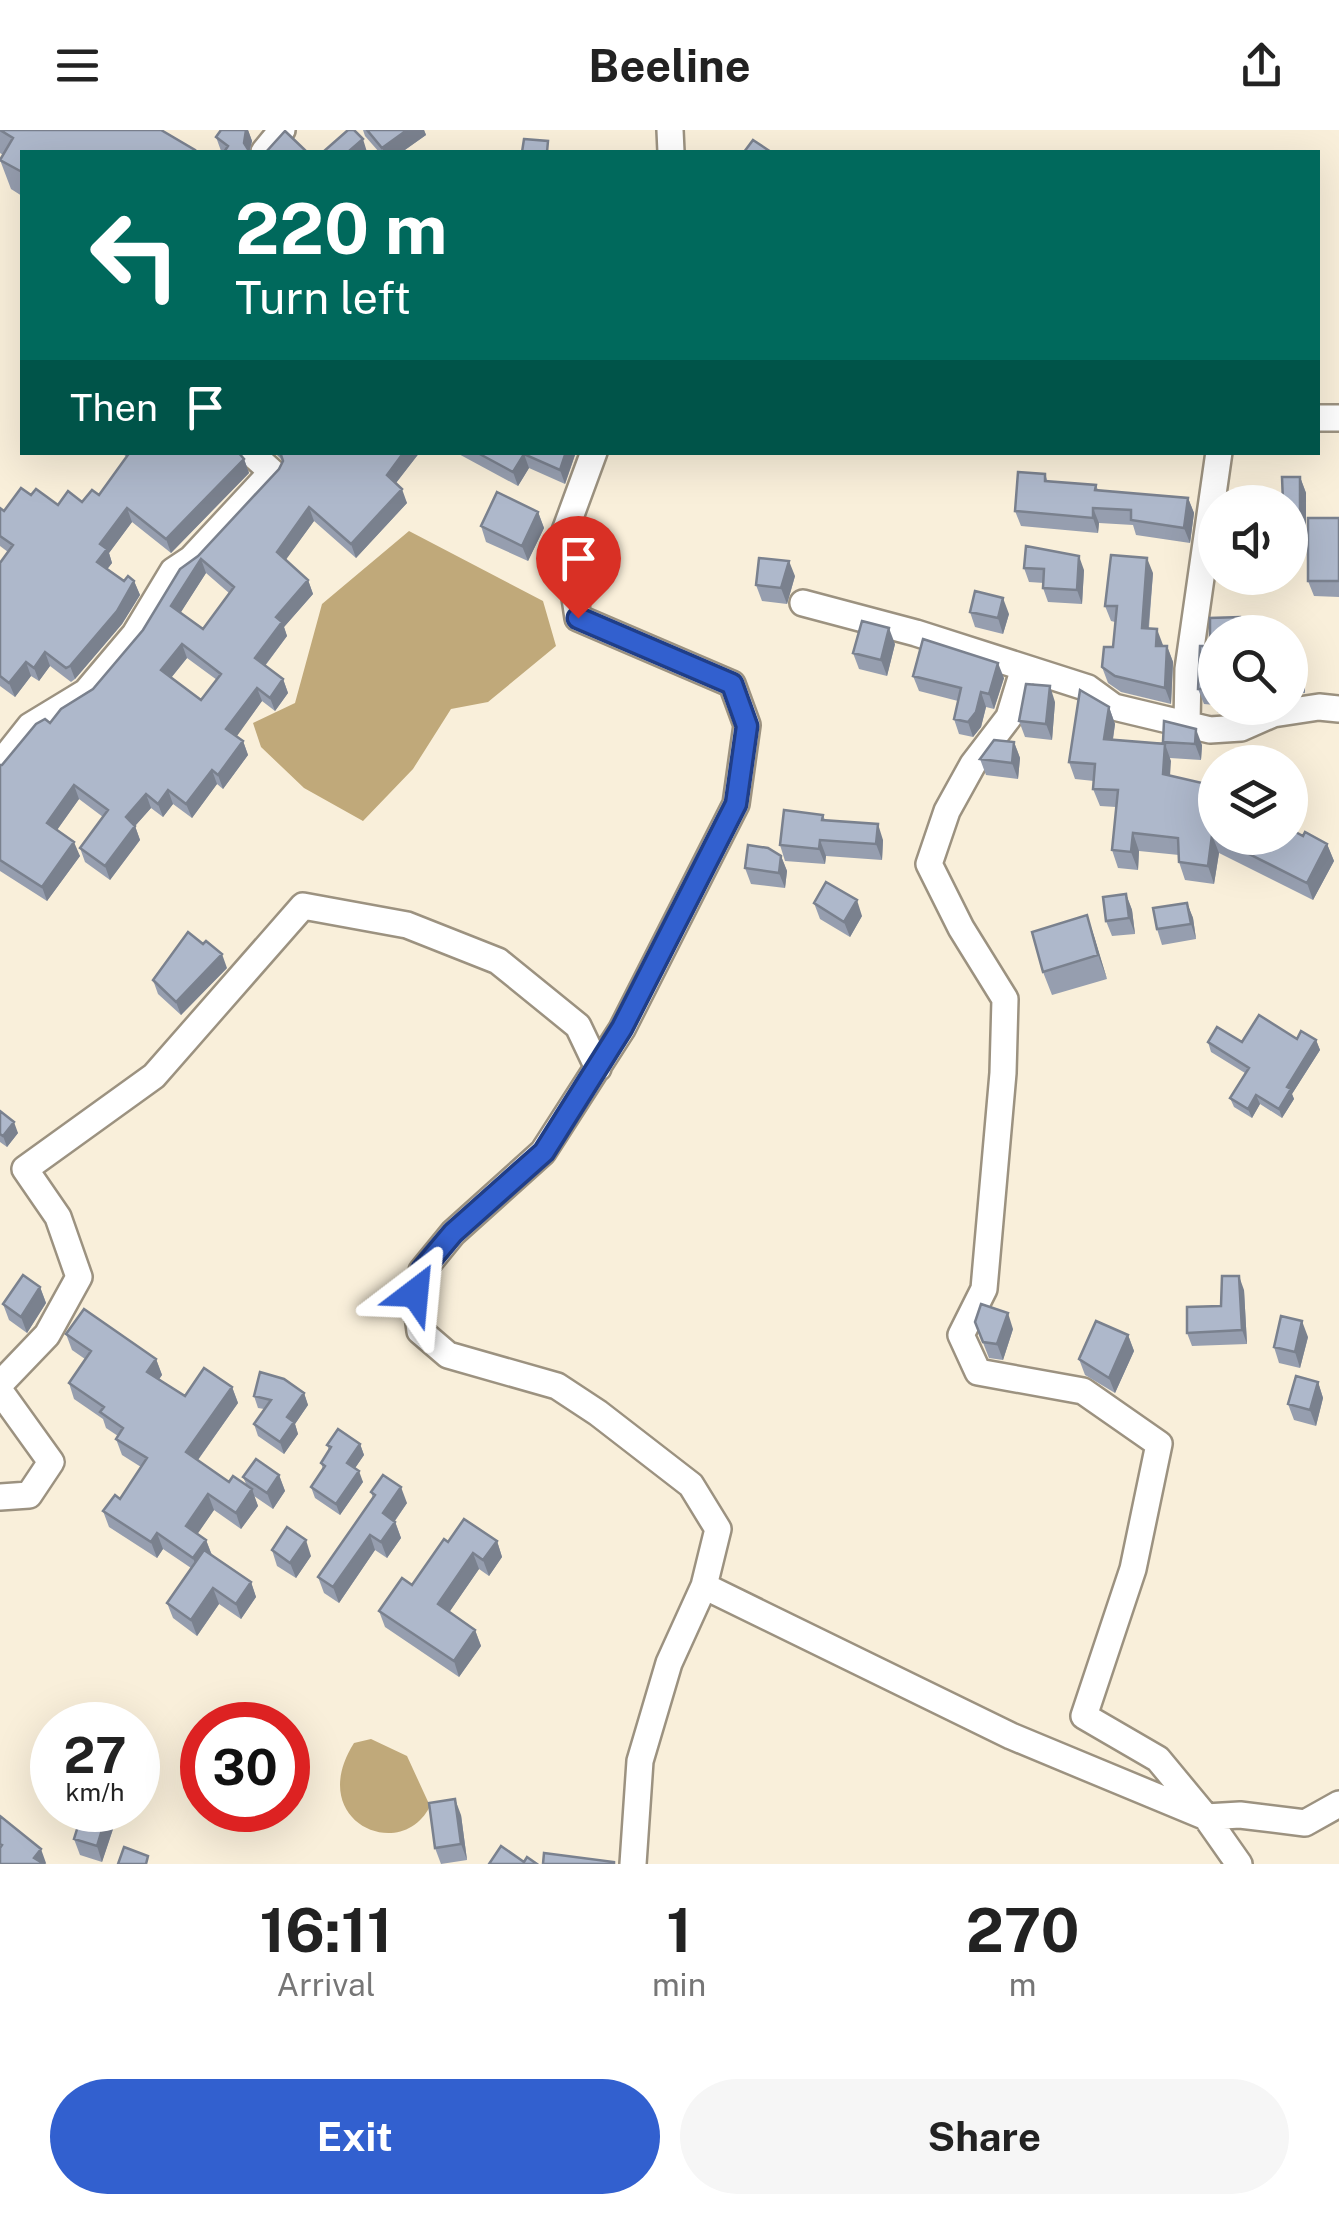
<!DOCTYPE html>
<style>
body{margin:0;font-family:"Public Sans",sans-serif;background:#f6f6f6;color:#222;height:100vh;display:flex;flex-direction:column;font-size:38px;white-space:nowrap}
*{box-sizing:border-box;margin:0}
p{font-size:32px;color:#767676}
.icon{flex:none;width:55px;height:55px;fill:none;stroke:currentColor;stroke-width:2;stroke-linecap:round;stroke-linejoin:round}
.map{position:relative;height:1734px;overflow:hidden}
.panel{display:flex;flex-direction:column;background:#fff;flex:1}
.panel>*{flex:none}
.guide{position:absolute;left:20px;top:20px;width:1300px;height:305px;border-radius:0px;box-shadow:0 10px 40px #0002;background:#00695c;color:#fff;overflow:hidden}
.tools{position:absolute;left:1198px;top:355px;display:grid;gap:20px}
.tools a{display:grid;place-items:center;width:110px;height:110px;border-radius:50%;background:#fff;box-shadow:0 10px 40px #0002;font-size:50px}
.speed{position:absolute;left:30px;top:1572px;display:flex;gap:20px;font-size:50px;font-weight:700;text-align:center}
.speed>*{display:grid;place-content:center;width:130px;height:130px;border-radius:50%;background:#fff;box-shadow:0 10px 40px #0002;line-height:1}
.speed small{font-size:25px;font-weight:400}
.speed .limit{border:15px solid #d22;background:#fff;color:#111}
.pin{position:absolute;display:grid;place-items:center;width:85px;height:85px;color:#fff;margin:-102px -42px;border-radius:50% 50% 50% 0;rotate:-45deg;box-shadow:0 0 10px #0007}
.pin .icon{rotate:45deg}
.me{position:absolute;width:110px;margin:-55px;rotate:29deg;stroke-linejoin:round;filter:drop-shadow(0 0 8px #0008)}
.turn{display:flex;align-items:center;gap:35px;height:210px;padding:0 50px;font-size:45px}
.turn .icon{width:130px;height:130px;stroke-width:2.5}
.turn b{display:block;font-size:70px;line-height:85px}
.then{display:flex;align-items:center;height:95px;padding:0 50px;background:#0003;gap:20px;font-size:38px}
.eta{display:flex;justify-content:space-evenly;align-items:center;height:170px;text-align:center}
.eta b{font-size:60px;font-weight:700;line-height:70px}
.cta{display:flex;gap:20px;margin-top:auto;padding:20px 50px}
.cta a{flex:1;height:115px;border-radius:60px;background:#3260cf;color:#fff;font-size:40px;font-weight:700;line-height:115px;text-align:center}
.cta a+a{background:#f6f6f6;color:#222}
header{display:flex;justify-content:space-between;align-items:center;height:130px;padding:0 50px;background:#fff;font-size:45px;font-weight:700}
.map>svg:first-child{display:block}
</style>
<header><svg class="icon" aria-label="menu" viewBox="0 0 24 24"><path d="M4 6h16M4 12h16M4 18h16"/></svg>Beeline<svg class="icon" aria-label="share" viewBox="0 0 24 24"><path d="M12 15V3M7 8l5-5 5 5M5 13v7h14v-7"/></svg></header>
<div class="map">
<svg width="1339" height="1734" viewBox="0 0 1339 1734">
<rect width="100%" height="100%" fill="#f9efda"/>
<path fill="#c0a97a" d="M409 401 543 471 556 516 488 572 451 579 413 639 363 691 304 658 261 617 253 593 295 573 322 474Z
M371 1609 407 1626 430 1676C402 1734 304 1692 354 1613Z"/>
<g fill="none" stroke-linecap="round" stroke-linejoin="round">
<g stroke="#9c9280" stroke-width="30">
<path id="street" d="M670 0 671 22
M264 22 282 0
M1318 288H1339
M594 322 565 401 578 488 732 554 747 595 736 674 622 899 543 1022 453 1103 422 1141 415 1163 420 1201 448 1225 557 1256 598 1283 691 1355 718 1399 704 1456 669 1533 640 1631 633 1734
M803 473 916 503 1088 558 1114 577 1210 600 1241 598 1273 584 1319 577 1339 579
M1024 538 1009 587 973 634 947 681 929 734 961 798 1005 869 1003 943 984 1159 961 1205 978 1242 1083 1261 1159 1314 1133 1439 1084 1586 1158 1629 1206 1687 1240 1685 1305 1693 1339 1674
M1187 594 1188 539 1219 322
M0 634 30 596 86 562 135 504 173 441 191 429 272 342 250 322
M0 1254 47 1205 79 1147 58 1087 25 1039 154 946 303 776 407 795 498 831 578 896 598 938
M0 1261 51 1332 29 1365 0 1367
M704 1456 1011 1606 1206 1687 1239 1734"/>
</g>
<use href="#street" stroke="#fff" stroke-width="25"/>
</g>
<path fill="#969eaf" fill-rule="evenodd" d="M0 0 195 20 196 22H22V66L11 59 0 30 3 25 0 23Z
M221 0H248L252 11 250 21 224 22 221 21 216 7Z
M363 0H424L426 5 402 22H379L365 6Z
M120 322H238L244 329 249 343 171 423 132 392 109 423 112 433 107 439 124 451H134L140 465 122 494 75 549 71 552 50 536 39 551 31 546 15 567 0 556V433L8 422 0 416V378L4 381 31 365 58 375 82 372 99 365 127 327Z
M274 322H420L396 353 407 373 356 428 314 391 285 430 308 450 313 464 284 497 287 506 265 536 283 549 288 563 275 581 262 571 236 606 243 611 248 625 223 659 217 654 192 688 173 674 163 687 151 678 135 696 140 710 110 750 85 732 80 718 103 687 79 669 57 700 80 726 47 771 0 741V635H2L93 559 143 500 198 426 279 339 283 331ZM206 443 229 463 203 499 180 483ZM187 528 217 550 201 570 171 548Z
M455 322H576L565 354 529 338 518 356Z
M1045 344 1048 352 1096 355 1098 360 1188 368 1194 383 1190 413 1136 405 1133 395 1099 393 1098 403 1021 396 1015 381Z
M1300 347 1306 363V419H1290V372Z
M538 382 544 398 528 431 486 412 481 396Z
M1339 388V467L1314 466 1308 451Z
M1024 438 1084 440 1082 474 1048 472 1043 458 1044 453 1029 452Z
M1153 443 1149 498 1163 516H1167L1173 532 1171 574 1121 562 1108 553 1102 537 1113 517 1115 492 1111 491 1105 476Z
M795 446 787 474 762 471 756 455Z
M970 482 1009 484 1003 504 975 497Z
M1240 487 1245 502H1215V575L1204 574 1198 559 1200 516H1210V488Z
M895 514 887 546 859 539 853 523Z
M1290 520H1299L1305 536V563L1290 564Z
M913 546 1004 548 994 579 986 577 981 597 973 607 959 604 954 589 958 571 919 561Z
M1055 572 1052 610 1025 607 1019 591Z
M1109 577 1115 594 1113 610 1202 615 1201 630 1170 628V646L1215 656V708H1290L1303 706 1327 714 1334 731 1313 770 1219 723 1214 754 1185 750 1179 732V725L1139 721 1138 740 1118 738 1112 720 1116 677 1100 676 1093 659 1094 651 1075 649 1069 632Z
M1216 578H1241V580L1218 583Z
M1014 612 1020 628 1018 649 986 645 980 629Z
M823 685 825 690 883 710 882 730 826 726 825 734 785 731 780 715Z
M781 726 787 741 785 758 751 754 745 738Z
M1126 764 1132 780 1135 804 1112 806 1106 791Z
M814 773 862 786 850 807 820 789Z
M1187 773 1193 788 1196 809 1162 815 1157 799Z
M1087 785 1107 849 1052 865 1043 842Z
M227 838 181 885 158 864 153 850Z
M1297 909 1316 910 1320 920 1292 964 1294 969 1282 988 1260 974 1252 988 1234 977 1230 968 1245 943 1211 922 1208 912Z
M0 981 18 1003 7 1017 0 1012Z
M40 1157 46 1173 27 1203 9 1190 3 1174Z
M1244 1160 1247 1214 1192 1216 1187 1203Z
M975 1192 1013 1199 1003 1230 989 1228Z
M66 1204 156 1229 162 1245 159 1249 185 1266 232 1257 238 1273 198 1330 229 1352 247 1356 243 1347 279 1345 285 1361 273 1379 254 1366 258 1376 241 1399 214 1380 197 1404 206 1410 212 1425 251 1452 256 1467 241 1489 219 1474 197 1506 173 1488 167 1473 191 1438 163 1419 157 1428 109 1397 103 1381 120 1369 141 1337 122 1325 116 1309 118 1306 106 1298 103 1289 74 1269 69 1253 85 1229 72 1220Z
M1128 1205 1134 1221 1115 1263 1085 1245 1079 1229Z
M1308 1207 1300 1238 1279 1233 1274 1217Z
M1318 1252 1323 1268 1316 1296 1294 1290 1288 1274Z
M304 1263 308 1275 295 1294 298 1304 284 1324 258 1306 254 1294 264 1279 258 1278 254 1266Z
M360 1314 364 1325 355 1338 363 1352 340 1385 315 1368 311 1357 323 1339 321 1333 329 1320 327 1315Z
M371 1362 407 1373 395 1391 401 1408 387 1428 375 1420 339 1473 324 1463 318 1447 373 1368Z
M497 1411 502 1427 489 1446 479 1439 449 1482 475 1500 481 1516 459 1547 385 1497 379 1481 412 1455 448 1412Z
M272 1420 311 1426 296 1448 277 1436Z
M52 1619V1656L46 1652 40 1636Z
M83 1680H125L114 1696 102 1732 80 1725 74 1709Z
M461 1685 467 1730 441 1734 435 1718Z"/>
<path fill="#7a818e" d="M246 0H248L252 11 249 22 244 13Z
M407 0H424L426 5 402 22H384L382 18Z
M363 9 367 22H348Z
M404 322H420L392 358 387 345Z
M566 322H576L565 354 560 340Z
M524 324 529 338 518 356 513 342Z
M244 329 249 343 171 423 166 409Z
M1300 347 1306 363V419L1300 404Z
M402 359 407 373 356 428 351 414Z
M1188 368 1194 383 1190 413 1184 398Z
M309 377 314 391 285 431 277 422Z
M127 378 132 392 109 423 112 433 102 446 97 432 100 414Z
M1093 378 1099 393 1098 403 1093 388Z
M538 382 544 398 528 431 522 416Z
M1079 426 1084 440 1082 474 1077 460Z
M1147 428 1153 443 1147 514 1142 498Z
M201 429 206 443 176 490 171 476Z
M789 431 795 446 787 474 781 458Z
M308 450 313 464 284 497 287 506 260 542 255 528 276 487Z
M134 451 140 465 122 494 75 549 70 536Z
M1003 468 1009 484 1003 504 998 488Z
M889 498 895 514 887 546 881 530Z
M1157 499 1163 515 1162 532 1156 516Z
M182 514 187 528 166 554 161 540Z
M1167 516 1173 532 1171 574 1165 558Z
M1299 520 1305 536V563L1300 547Z
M45 522 50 536 39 551 34 538Z
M26 532 31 546 15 567 9 553Z
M998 533 1004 548 994 579 989 564Z
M283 549 288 563 275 581 270 568Z
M1050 556 1055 572 1052 610 1046 594Z
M257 558 262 571 232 613 226 599Z
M981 562 986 577 981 597 973 607 968 592Z
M1109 577 1115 594 1110 627 1104 609Z
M1196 599 1202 615 1201 630 1195 614Z
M243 611 248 625 223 659 218 645Z
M1014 612 1020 628 1018 649 1012 633Z
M1165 614 1171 631 1169 662 1163 644Z
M212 640 217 654 192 688 186 674Z
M74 655 79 669 52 707 47 693Z
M168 660 173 674 163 687 158 674Z
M146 664 151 678 135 696 140 710 110 750 105 736 126 687Z
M878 694 883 710 882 730 876 714Z
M1133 703 1139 721 1138 740 1131 722Z
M1212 705 1219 723 1214 754 1208 736Z
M820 710 826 726 825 734 819 719Z
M74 712 80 726 47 771 42 757Z
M1327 714 1334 731 1313 770 1307 753Z
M781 726 787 741 785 758 779 743Z
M1126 764 1132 780 1135 804 1129 788Z
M857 770 862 786 850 807 844 792Z
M1187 773 1193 788 1196 809 1191 794Z
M1087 785 1095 809 1107 849 1098 825Z
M222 824 227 838 181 885 176 872Z
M1316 910 1320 920 1292 964 1294 969 1282 988 1279 979 1287 957Z
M1256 965 1260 974 1252 988 1248 979Z
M14 992 18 1003 7 1017 3 1006Z
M1239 1146 1244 1160 1247 1214 1242 1200Z
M40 1157 46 1173 27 1203 21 1187Z
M1008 1183 1013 1199 1003 1230 997 1214Z
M1302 1191 1308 1207 1300 1238 1295 1222Z
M1128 1205 1134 1221 1115 1263 1109 1248Z
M156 1229 162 1245 153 1258 147 1242Z
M1318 1252 1323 1268 1316 1296 1310 1280Z
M232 1257 238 1273 192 1338 186 1322Z
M304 1263 308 1275 295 1294 298 1304 284 1324 280 1312 287 1287Z
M360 1314 364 1325 351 1344 347 1333Z
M359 1341 363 1352 340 1385 336 1374Z
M279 1345 285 1361 273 1379 267 1363Z
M401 1357 407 1373 389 1399 383 1383Z
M252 1359 258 1376 241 1399 236 1383Z
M208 1364 214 1380 192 1412 186 1396Z
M395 1392 401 1408 387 1428 381 1412Z
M157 1403 163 1419 157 1428 151 1412Z
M370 1405 375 1420 339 1473 333 1457Z
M206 1410 212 1426 199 1444 193 1428Z
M306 1410 311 1426 296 1448 290 1433Z
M497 1411 502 1427 489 1446 483 1430Z
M473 1423 479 1439 444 1490 438 1474Z
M251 1452 256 1467 241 1489 236 1474Z
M213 1458 219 1474 197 1506 191 1490Z
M475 1500 481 1516 459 1547 454 1531Z
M455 1669 461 1685 467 1730 461 1714Z
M108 1680H125L114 1696 102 1732 97 1716Z
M41 1719 46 1733 45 1734H36L34 1728Z"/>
<path fill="#aeb8cb" stroke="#7a818e" stroke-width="2.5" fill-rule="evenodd" d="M0 0H161L195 20 194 22H22V42L0 30 13 8Z
M221 0H246L244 13 249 21 263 22H224L228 16 216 7Z
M348 0H354L363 9 348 22H323Z
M367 0H407L382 18Z
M285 1 307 22H266Z
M524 9 548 11 547 22H522Z
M753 10 771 22H744Z
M130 322H238L244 329 166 409 127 378 100 414 107 419 97 432 124 451 128 446 134 451 117 481 70 536 66 538 45 522 34 538 26 532 9 553 0 546V433L13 415 0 406V378L4 381 21 358 31 365 36 359 58 375 68 361 82 372 92 360 99 365Z
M280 322H404L387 345 402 359 351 414 309 377 277 422 308 450 276 487 282 492 255 528 283 549 270 568 257 558 226 599 243 611 218 645 212 640 186 674 168 660 158 674 146 664 126 687 135 696 105 736 80 718 108 680 74 655 47 693 74 712 42 757 0 730V635H2L36 594 45 589 50 593 61 579 93 559 143 500 180 439 198 426 279 339 283 331ZM201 429 234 457 203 499 171 476ZM182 514 221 544 201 570 161 540Z
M476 322H566L560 340 524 324 513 342Z
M1018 342 1045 344V351L1096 355 1095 360 1188 368 1184 398 1131 390V380L1093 378V388L1015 381Z
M1282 347H1300V404H1290V372H1283Z
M497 362 538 382 522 416 481 396Z
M1308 388H1339V451H1308Z
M1026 416 1079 426 1077 460 1043 458 1044 439 1024 438Z
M1111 425 1147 428 1142 498 1157 499 1156 516H1167L1165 558 1115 546 1102 537 1104 517H1113L1117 476H1105Z
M759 428 789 431 781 458 756 455Z
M975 461 1003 468 998 488 970 482Z
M1240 487V502H1215V567H1212V559H1198L1200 516H1210V488Z
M862 491 889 498 881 530 853 523Z
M923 509 998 533 989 564 981 562 976 582 968 592 954 589 961 558 913 546Z
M1290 520H1299L1300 547 1290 548Z
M1026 554 1050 556 1046 594 1019 591Z
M1080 560 1109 577 1104 609 1165 614 1163 644 1215 656V707L1212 705 1208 736 1179 732 1178 708 1133 703 1131 722 1112 720 1118 660 1093 659 1095 634 1069 632Z
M1164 591 1196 599 1195 614 1163 612Z
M994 610 1014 612 1012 633 980 629Z
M784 680 823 685 822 690 878 694 876 714 820 710 819 719 780 715Z
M1290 699 1303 706 1305 702 1327 714 1307 753 1217 708H1290Z
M748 715 768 718 781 726 779 743 745 738Z
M826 752 857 770 844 792 814 773Z
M1126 764 1129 788 1106 791 1103 767Z
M1187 773 1191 794 1157 799 1153 778Z
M1087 785 1098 825 1043 842 1032 802Z
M188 802 203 814 206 811 222 824 176 872 153 850Z
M1259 885 1297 909 1301 901 1316 910 1287 957 1291 959 1279 979 1256 965 1248 979 1230 968 1249 938 1208 912 1217 897 1242 912Z
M0 981 14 992 3 1006 0 1004Z
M23 1145 40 1157 21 1187 3 1174Z
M1222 1146H1239L1242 1200 1187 1203V1177L1221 1176Z
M981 1174 1008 1183 997 1214 983 1212 975 1192Z
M84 1179 156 1229 147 1242 185 1266 204 1238 232 1257 186 1322 229 1352 233 1346 252 1359 236 1383 208 1364 186 1396 206 1410 193 1428 157 1403 151 1412 103 1381 115 1365 120 1369 147 1328 116 1309 123 1298 100 1282 104 1277 69 1253 91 1221 66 1204Z
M1281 1186 1302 1191 1295 1222 1274 1217Z
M1096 1191 1128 1205 1109 1248 1079 1229Z
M260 1242 284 1249 304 1263 287 1287 294 1292 280 1312 254 1294 271 1270 254 1266Z
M1296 1246 1318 1252 1310 1280 1288 1274Z
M338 1299 360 1314 347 1333 359 1341 336 1374 311 1357 325 1336 321 1333 331 1317 327 1315Z
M256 1329 279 1345 267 1363 243 1347Z
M383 1345 401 1357 383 1383 395 1392 381 1412 370 1405 333 1457 318 1447 375 1365 371 1362Z
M464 1389 497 1411 483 1430 473 1423 438 1474 475 1500 454 1531 379 1481 402 1448 412 1455 444 1409 448 1412Z
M287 1397 306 1410 290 1433 272 1420Z
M204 1420 251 1452 236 1474 213 1458 191 1490 167 1473Z
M52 1619V1644L40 1636Z
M455 1669 461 1714 435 1718 429 1673Z
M83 1680H108L97 1716 74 1709Z
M0 1686 41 1719 34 1728 44 1734H0V1718L2 1715 0 1714Z
M501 1716 524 1732 527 1727 537 1734H489Z
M124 1717 148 1726 146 1734H118Z
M544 1723 614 1732V1734H543Z"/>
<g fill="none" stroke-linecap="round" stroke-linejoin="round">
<g stroke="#203e87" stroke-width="25">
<path id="route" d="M415 1163 422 1140 453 1103 544 1022 622 898 736 674 747 596 732 554 578 488"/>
</g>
<use href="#route" stroke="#3260cf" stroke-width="18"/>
</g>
</svg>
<div class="tools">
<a><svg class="icon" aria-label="sound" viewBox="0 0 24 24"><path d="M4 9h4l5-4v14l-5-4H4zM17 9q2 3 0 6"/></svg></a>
<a><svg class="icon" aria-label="search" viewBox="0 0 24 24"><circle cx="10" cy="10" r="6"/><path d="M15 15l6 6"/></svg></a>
<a><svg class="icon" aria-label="layers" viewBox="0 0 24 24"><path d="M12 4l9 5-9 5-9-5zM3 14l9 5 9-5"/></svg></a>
</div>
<div class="speed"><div>27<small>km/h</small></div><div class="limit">30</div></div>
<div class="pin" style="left:578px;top:488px;background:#d93025"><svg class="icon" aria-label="arrive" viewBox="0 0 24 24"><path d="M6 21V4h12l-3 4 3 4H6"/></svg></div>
<svg class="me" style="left:415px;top:1163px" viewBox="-20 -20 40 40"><path d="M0-17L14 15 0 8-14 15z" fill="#3260cf" stroke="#fff" stroke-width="4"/></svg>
<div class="guide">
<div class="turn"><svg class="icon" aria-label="left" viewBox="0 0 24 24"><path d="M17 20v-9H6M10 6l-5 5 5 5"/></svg><div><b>220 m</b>Turn left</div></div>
<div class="then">Then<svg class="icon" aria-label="arrive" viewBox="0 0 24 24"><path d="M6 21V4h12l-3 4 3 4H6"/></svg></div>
</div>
</div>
<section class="panel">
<div class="eta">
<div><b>16:11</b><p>Arrival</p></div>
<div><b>1</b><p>min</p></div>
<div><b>270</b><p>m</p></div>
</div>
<div class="cta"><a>Exit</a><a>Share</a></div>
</section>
